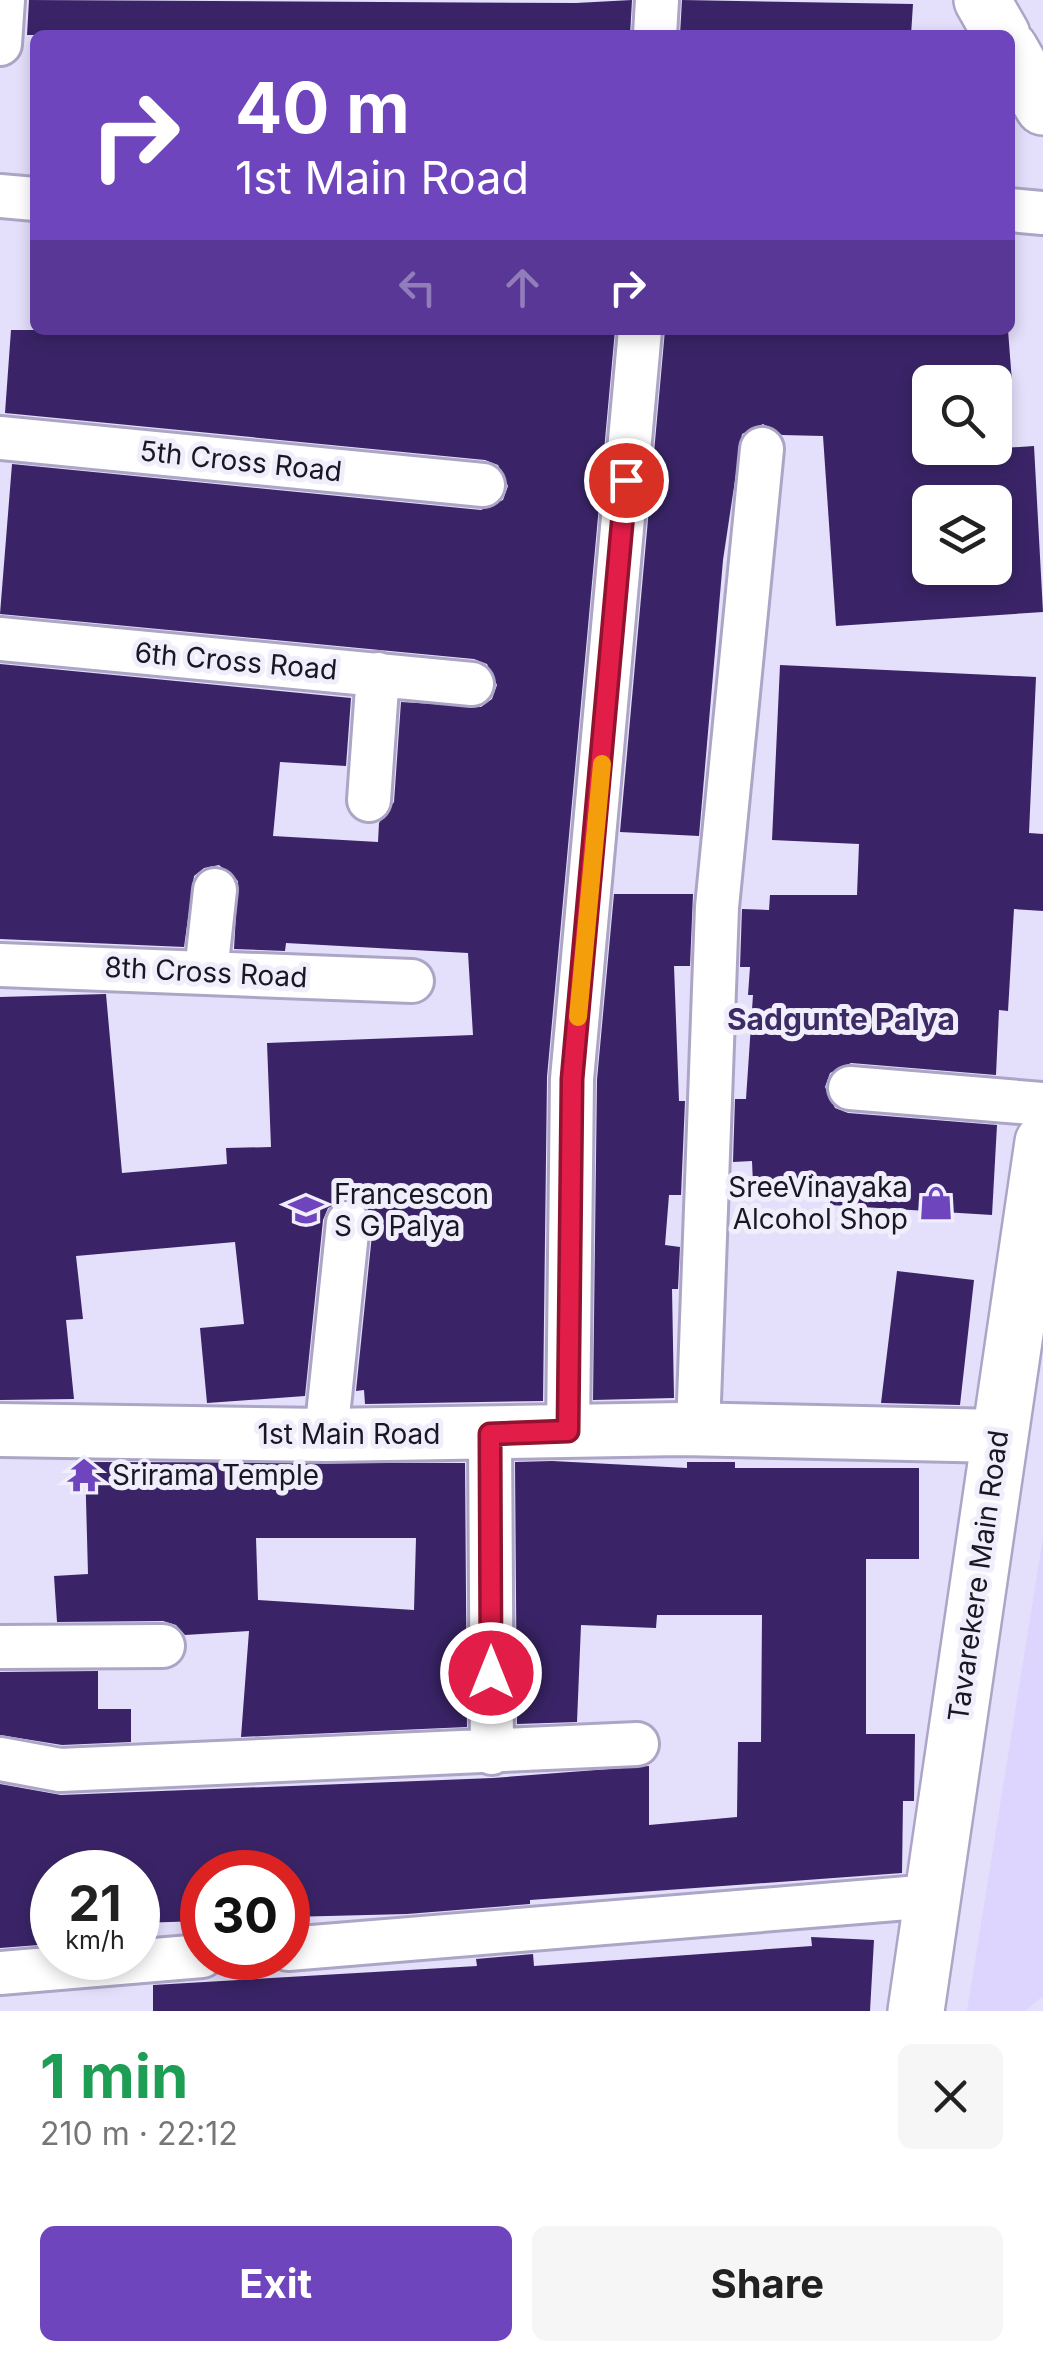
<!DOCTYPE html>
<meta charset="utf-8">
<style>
body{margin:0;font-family:Inter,sans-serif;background:#f6f6f6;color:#222;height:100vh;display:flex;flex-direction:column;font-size:38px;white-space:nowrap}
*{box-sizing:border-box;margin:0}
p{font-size:32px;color:#767676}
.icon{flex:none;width:55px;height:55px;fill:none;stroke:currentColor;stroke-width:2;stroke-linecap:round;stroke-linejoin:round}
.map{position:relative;height:2011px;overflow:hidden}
.details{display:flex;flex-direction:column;background:#fff;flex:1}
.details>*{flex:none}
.banner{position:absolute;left:30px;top:30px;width:985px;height:305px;border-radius:15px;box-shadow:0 5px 15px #0003;background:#6e45bd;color:#fff;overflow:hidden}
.buttons{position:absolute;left:912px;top:365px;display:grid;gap:20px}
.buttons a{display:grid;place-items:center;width:100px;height:100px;border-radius:15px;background:#fff;box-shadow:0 5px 15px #0003;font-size:50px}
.speed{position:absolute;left:30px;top:1850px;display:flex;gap:20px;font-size:50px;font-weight:700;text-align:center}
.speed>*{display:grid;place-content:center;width:130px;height:130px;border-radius:50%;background:#fff;box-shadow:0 5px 15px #0003;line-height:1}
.speed small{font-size:25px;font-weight:400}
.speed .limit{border:15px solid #d22;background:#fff;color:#111}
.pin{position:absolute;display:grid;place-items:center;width:85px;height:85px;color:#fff;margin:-42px;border:5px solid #fff;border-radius:50%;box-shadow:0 2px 10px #0007}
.me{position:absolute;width:110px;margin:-55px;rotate:0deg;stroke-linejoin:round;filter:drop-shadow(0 0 8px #0008)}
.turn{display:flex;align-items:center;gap:35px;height:210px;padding:0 40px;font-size:45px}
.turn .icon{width:130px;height:130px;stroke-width:2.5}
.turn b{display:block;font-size:70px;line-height:85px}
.lanes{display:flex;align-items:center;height:95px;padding:0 40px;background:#0003;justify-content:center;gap:50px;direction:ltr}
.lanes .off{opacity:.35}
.round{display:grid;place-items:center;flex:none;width:105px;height:105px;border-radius:15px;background:#f6f6f6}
.summary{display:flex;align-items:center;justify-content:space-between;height:170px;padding:0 40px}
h1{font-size:60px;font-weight:700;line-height:75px;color:#1e9e55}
.button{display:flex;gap:20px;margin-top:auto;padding:20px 40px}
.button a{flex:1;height:115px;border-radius:15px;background:#6e45bd;color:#fff;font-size:40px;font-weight:700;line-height:115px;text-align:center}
.button a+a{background:#f6f6f6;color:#222}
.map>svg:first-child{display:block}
</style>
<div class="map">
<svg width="1043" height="2011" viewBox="0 0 1043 2011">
<rect width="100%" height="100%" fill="#e4dffa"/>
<path fill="#ded5fe" d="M1043 1538V1996L1025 2011H967Z"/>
<path fill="#3a2467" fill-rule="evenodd" d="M29 0 576 3 632 0 630 35H27Z
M682 0 913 4 911 35H680Z
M11 330H615L547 1077 543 1401 365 1404 364 1390 356 1391 373 1225 363 1203 350 1198 328 1208 323 1220 305 1396 207 1403 200 1328 244 1324 235 1242 76 1256 83 1319 66 1320 74 1399 0 1400V997L106 994 122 1173 227 1164 226 1148 271 1147 267 1043 473 1035 468 953 286 943 285 951 234 949 238 881 219 865 204 868 194 876 184 947 0 939V664L351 698 346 766 280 762 273 836 378 842 379 823 394 802 401 702 481 707 492 699 497 685 487 664 474 659 0 614 12 464 481 510 503 500 508 486 498 465 485 460 5 413Z
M665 330H1008L1012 382H930V453L1034 446 1043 612 836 626 823 436 782 435 763 424 742 434 723 560 699 836 620 832ZM930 502H995V568H930Z
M780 665 1036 677 1029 833 1043 834V911L1014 909 1008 1011 999 1010 996 1075 851 1063 830 1073 825 1087 835 1108 848 1113 997 1125 992 1215 830 1205 831 1181 753 1184 752 1161 733 1162 735 1099H746L753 995H748L750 967H740L742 909 769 910 770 895H857L859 844 772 840Z
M614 894H693L690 966H674L679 1101H685L681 1195H669L665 1245 680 1247 678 1289H672L674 1398 593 1400 597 1080Z
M897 1271 974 1280 960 1405 881 1403Z
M552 1461 687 1468V1462H735V1468H919V1559H866V1734H915L914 1801H903L902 1873 530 1900V1904L407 1914 288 1917V1872H201L202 1921 138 1923V1872H52V1944L0 1948V1784L61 1795 493 1778 649 1766V1825L737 1817 738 1742H761L762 1615H657L656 1628 581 1625 577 1722 517 1724 515 1462Z
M85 1462 465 1463 467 1727 241 1737 249 1631 185 1635 176 1625 163 1621 57 1622 54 1576 88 1574ZM256 1538H416L414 1610 258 1600Z
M98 1671V1709H131V1742L62 1745 0 1735V1672Z
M811 1937 874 1940 870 2011H153V1985L477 1966 476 1959 533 1954 534 1966 812 1946Z"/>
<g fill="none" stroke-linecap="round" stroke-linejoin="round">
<g stroke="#aca5c6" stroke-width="48">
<path id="minor" d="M655 35 657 0
M0 44 3 0
M0 196 35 199
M1010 210 1043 213
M0 438 483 485
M0 639 472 684
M369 800 378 674
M0 965 412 981
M206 972 215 890
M850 1088 1043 1104
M698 1429 717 907 762 449
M568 1431 572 1079 640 330
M490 1434 492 1753
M326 1435 348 1223
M0 1647 163 1646
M0 1759 60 1770 637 1744
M288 1949 932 1896
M0 1973 202 1956"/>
</g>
<g stroke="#aca5c6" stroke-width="58">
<path id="tertiary" d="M0 1430 326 1435 681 1429 999 1436"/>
</g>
<g stroke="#aca5c6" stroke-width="60">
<path id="secondary" d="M982 0 1002 35
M1010 49 1043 107
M916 2011 1043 1142"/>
</g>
<use href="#minor" stroke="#fff" stroke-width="42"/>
<use href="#tertiary" stroke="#fff" stroke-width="52"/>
<use href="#secondary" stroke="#fff" stroke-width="55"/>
</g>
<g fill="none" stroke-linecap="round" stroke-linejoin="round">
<g stroke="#92132f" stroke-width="25">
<path id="route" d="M491 1673 490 1434 568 1431 572 1079 626 480"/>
</g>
<use href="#route" stroke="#e11d48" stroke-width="18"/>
<path stroke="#f59e0b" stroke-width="18" d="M578 1017 602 764"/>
</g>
<defs>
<g id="shop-bare" transform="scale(2.7)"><path d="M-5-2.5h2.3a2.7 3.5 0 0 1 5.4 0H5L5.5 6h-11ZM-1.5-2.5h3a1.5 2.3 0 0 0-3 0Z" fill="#6e45bd" stroke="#f1eefc" stroke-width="2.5" paint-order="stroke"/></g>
<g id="school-bare" transform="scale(2.7)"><path d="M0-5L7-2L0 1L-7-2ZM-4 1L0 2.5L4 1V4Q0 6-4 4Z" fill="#6e45bd" stroke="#f1eefc" stroke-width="2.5" paint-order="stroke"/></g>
<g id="temple-bare" transform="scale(2.7)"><path d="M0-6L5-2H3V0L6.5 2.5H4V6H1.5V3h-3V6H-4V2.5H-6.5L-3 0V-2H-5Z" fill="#6e45bd" stroke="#f1eefc" stroke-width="2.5" paint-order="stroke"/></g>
</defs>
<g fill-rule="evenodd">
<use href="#shop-bare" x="936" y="1203"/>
<use href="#school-bare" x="306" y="1210"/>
<use href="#temple-bare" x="84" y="1475"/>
</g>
<g text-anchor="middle" stroke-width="10" stroke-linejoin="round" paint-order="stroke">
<g font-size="28" fill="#191723" stroke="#f1eefc">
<text transform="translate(241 461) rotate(6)" y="10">5th Cross Road</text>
<text transform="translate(236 661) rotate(5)" y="10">6th Cross Road</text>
<text transform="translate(206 972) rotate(3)" y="10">8th Cross Road</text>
<text x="349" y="1444">1st Main Road</text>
<text transform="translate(978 1576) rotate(-82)" y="10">Tavarekere Main Road</text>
</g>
<g font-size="28" fill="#191723" stroke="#f1eefc" text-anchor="start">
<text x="908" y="1197" text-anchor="end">SreeVinayaka<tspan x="908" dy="32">Alcohol Shop</tspan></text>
<text x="334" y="1204">Francescon<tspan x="334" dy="32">S G Palya</tspan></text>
<text x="112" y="1485">Srirama Temple</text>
</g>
<g font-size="30" font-weight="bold" fill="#3d2b66" stroke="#f1eefc">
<text x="841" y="1030">Sadgunte Palya</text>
</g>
</g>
</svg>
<div class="buttons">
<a><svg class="icon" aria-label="search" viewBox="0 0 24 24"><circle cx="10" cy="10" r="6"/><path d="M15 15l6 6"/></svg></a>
<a><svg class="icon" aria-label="layers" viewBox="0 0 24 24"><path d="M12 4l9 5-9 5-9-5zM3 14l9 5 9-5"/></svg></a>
</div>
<div class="speed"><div>21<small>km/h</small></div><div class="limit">30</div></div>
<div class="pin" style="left:626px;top:480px;background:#d93025"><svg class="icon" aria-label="arrive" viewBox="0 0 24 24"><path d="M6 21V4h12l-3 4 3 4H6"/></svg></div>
<svg class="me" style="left:491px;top:1673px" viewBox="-20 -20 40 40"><circle r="17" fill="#e11d48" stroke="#fff" stroke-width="3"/><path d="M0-11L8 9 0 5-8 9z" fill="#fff"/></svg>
<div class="banner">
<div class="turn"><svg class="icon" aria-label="right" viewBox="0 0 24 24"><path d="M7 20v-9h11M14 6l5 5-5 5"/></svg><div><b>40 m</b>1st Main Road</div></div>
<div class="lanes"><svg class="icon off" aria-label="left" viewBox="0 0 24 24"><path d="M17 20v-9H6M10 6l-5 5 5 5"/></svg><svg class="icon off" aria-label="ahead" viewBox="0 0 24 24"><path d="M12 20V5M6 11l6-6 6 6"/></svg><svg class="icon" aria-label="right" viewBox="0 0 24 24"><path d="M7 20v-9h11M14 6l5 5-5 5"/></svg></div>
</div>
</div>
<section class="details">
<div class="summary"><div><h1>1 min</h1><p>210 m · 22:12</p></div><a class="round"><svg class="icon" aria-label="close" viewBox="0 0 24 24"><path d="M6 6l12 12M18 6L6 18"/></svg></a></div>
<div class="button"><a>Exit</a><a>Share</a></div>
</section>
